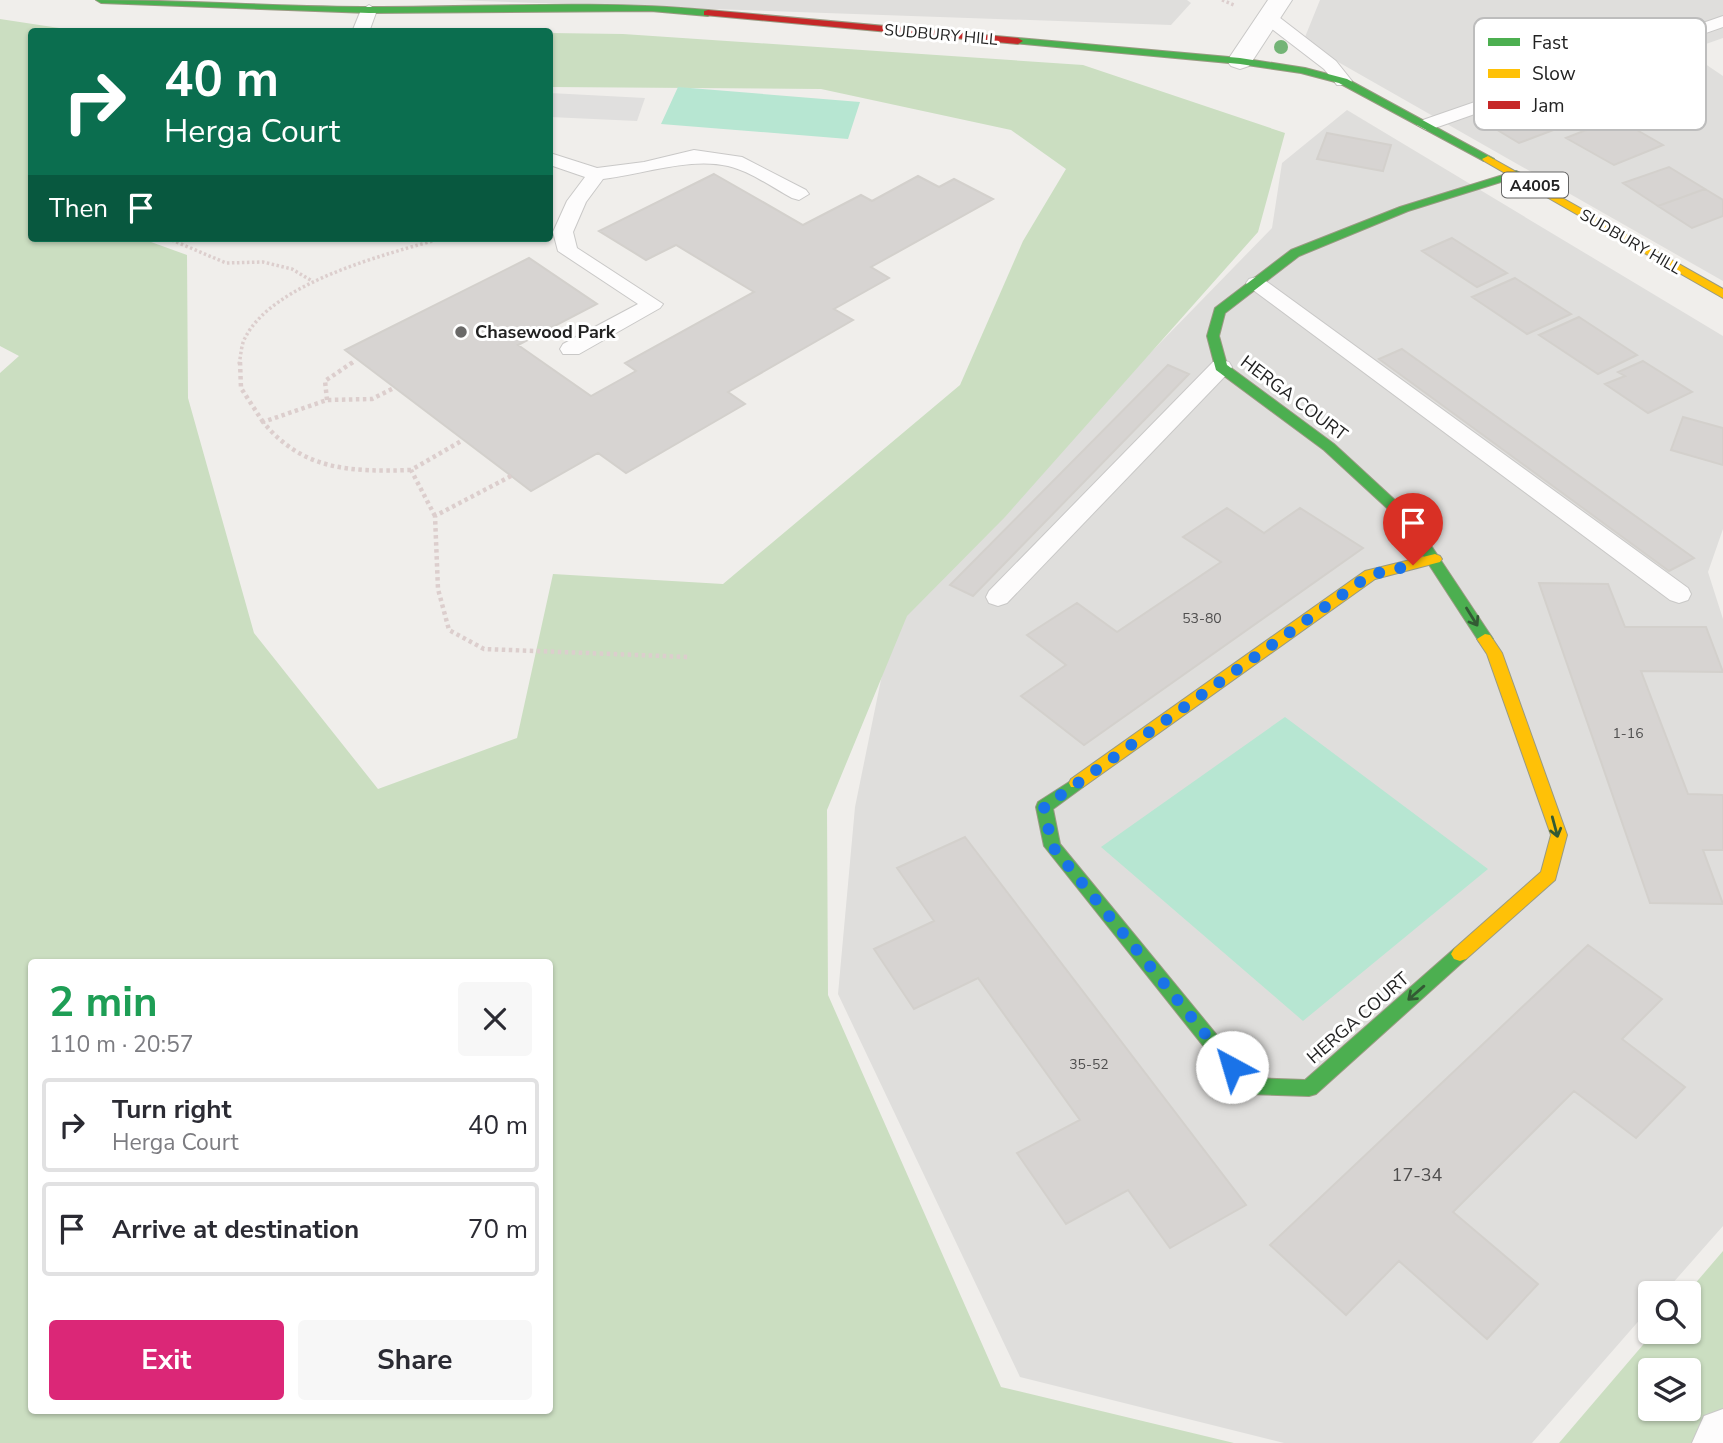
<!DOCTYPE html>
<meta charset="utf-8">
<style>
body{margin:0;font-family:"Nunito Sans",sans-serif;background:#f7f7f7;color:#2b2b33;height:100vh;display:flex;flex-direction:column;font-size:26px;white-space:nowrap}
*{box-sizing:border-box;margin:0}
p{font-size:23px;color:#7c7c81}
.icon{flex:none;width:38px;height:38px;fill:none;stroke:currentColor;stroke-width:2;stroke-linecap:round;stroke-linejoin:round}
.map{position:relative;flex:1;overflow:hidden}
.sheet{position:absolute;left:28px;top:959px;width:525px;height:455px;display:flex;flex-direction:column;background:#fff;border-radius:7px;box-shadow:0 2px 5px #0004}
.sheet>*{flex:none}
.hud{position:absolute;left:28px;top:28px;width:525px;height:214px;border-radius:7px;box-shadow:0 2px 5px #0004;background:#0b6e4f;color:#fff;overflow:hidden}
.buttons{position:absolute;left:1638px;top:1281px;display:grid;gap:14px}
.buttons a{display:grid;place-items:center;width:63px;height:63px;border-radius:7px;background:#fff;box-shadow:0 2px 5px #0004;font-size:35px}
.pin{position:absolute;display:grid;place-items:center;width:60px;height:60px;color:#fff;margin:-72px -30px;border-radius:50% 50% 50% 0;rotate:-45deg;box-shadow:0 0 7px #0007}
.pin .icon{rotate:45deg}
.me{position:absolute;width:77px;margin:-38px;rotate:321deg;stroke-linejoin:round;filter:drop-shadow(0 0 5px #0008)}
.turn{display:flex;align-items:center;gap:24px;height:147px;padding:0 21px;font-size:32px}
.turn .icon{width:91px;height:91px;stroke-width:2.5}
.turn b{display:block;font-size:49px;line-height:60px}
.then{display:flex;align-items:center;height:66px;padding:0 21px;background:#0003;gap:14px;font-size:26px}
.round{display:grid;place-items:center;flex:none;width:74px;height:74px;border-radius:7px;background:#f7f7f7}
.head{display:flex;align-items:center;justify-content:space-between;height:119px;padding:0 21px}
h1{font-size:42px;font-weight:700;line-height:52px;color:#1e9e55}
.button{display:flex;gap:14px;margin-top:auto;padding:14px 21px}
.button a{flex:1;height:80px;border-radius:7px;background:#db2777;color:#fff;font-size:28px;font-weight:700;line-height:80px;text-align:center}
.button a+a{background:#f7f7f7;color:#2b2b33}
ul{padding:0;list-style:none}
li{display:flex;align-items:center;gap:21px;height:94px;margin:0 14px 10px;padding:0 7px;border:4px solid #e1e1e2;border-radius:7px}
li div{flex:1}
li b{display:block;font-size:26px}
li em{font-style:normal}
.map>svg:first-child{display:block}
</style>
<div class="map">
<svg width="1723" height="1443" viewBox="0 0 1723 1443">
<rect width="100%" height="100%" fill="#f0eeeb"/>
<path fill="#dfdedc" d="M452 0H1187L1191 3 1171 25Z
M1320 0H1723V38L1686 51 1723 76V281L1303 42Z
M1347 110 1723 336V529L1708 572 1723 619V1226L1664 1293H1650V1308L1532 1443H1284L1020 1377 838 994 855 807 894 616 1272 228 1282 163Z"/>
<path fill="#cbdec1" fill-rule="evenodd" d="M0 19 79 31 32 32V238H140L187 255 188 398 254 633 378 789 517 738 553 574 723 584 960 385 1023 241 1066 169 1011 130 821 89 550 87V33L623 34 1083 65 1285 133 1258 232 1005 517 907 616 827 810 828 995 1001 1387 1234 1443H0V373L19 356 0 346ZM32 962H550V1410H32Z
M1723 1251V1443H1559L1654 1332H1689L1687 1293ZM1650 1370H1689V1409H1650Z"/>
<path fill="#b7e6d2" d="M678 87 860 102 848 139 661 124Z
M1285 717 1488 869 1303 1021 1101 847Z"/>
<path fill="#e0dfde" d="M550 93 645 98 637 121 550 117Z"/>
<path fill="#d7d4d2" stroke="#d3d0cc" stroke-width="2" d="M1547 96 1585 118 1519 143 1489 125 1535 108 1527 103Z
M1616 118 1663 145 1614 165 1566 138Z
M1327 133 1391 145 1383 171 1317 159Z
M1669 167 1705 189 1658 206 1623 183Z
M714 174 803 225 861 195 872 201 918 176 939 187 954 179 993 199 871 267 889 278 834 309 853 320 728 392 745 404 626 473 598 453 531 491 345 350 529 258 597 304 518 345 591 396 636 371 625 363 754 292 676 245 646 260 599 231Z
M1705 189 1723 200V216L1692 228 1658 206Z
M1452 238 1507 273 1477 287 1422 251Z
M1515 278 1571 314 1527 334 1472 297Z
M1579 317 1637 355 1598 374 1539 335Z
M1402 349 1694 558 1669 571 1379 359Z
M1643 361 1692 392 1648 413 1605 384 1625 376 1618 372Z
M1168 365 1189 374 973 596 950 585Z
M1683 417 1723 428V465L1671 450Z
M1227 508 1264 533 1300 508 1363 548 1084 745 1021 696 1066 665 1027 635 1077 603 1117 632 1221 562 1183 537Z
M1539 583 1608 584 1625 627H1706L1723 672 1641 671 1688 794 1723 795V850H1703L1723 904 1650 903Z
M965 837 1246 1205 1170 1248 1128 1190 1066 1224 1017 1153 1080 1120 978 978 914 1009 874 949 934 921 897 868Z
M1588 945 1662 999 1622 1039 1685 1087 1636 1138 1574 1091 1453 1212 1538 1284 1487 1339 1399 1261 1346 1315 1270 1245Z"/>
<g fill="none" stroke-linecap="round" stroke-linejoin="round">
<g stroke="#c9c8c7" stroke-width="2">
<path id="lane" d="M369 5 377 10 369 32H352L361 10Z
M1269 13 1275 14 1336 61 1352 81 1349 85H1337L1324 69 1263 22 1261 18Z
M1723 16V27L1432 129 1426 130 1417 125 1420 121Z
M694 150 742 157 806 190 809 194 799 200 792 198C773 188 750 171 728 166 690 157 643 174 603 179L586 202 573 232 577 248 663 304 660 308 579 354H563L560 349 563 344 638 304 558 251 553 232 567 201 585 177 550 165V153L597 168 644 162Z
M1256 277 1263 279 1688 588 1691 594 1688 600 1679 603 1670 600 1249 287 1246 283 1249 279Z
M1221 360 1229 362 1232 367 1229 372 1007 603 998 606 989 603 986 597 989 591 1213 362Z"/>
</g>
<g stroke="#c9c8c7" stroke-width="2">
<path id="street" d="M1268 0H1292L1249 66 1240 69 1231 66 1227 61Z
M1723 1409V1443H1692L1704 1416Z"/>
</g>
<g stroke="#999a82" stroke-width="2">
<path id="fast" d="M96 0C188 0 281 7 373 7 484 7 597 0 708 10L713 13 708 16 651 11 369 13 101 3Z
M1018 38 1240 58 1305 68 1347 79 1494 159 1484 161 1339 83 1301 73 1240 64 1014 43 1013 41Z
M1516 171 1522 174 1520 176 1408 211 1299 256 1225 313 1219 336 1227 365 1334 444 1410 514 1493 639 1485 644 1480 643 1400 520 1324 450 1216 370 1207 336 1215 308 1291 250 1400 207Z
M1077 777 1083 779 1085 783 1083 787 1053 809 1060 844 1252 1078 1305 1080 1454 949 1460 947 1466 949 1469 954 1466 959 1316 1094 1309 1096 1247 1094 1240 1092 1044 846 1036 807 1038 802Z"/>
</g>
<g stroke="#999a82" stroke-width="2">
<path id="slow" d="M1488 156 1723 289V298L1484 161 1482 159Z
M1435 554 1440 556 1442 559 1440 562 1375 579 1083 787H1071L1069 783 1071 779 1365 571Z
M1485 634 1490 635 1502 653 1567 835 1555 880 1466 959 1460 961 1454 959 1451 954 1454 949 1541 872 1551 835 1487 654 1477 639Z"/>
</g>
<g stroke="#999a82" stroke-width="2">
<path id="jam" d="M708 10 1018 38 1023 41 1018 44 704 15V11Z"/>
</g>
<path stroke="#dccecd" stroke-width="3.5" stroke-dasharray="2.5 2.5" stroke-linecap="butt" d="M1222 0 1234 5
M167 238 226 263 263 262 292 269 312 281
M239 364C241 356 241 345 245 338 273 282 387 254 443 238
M351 364 354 362"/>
<path stroke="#dccecd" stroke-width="4.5" stroke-dasharray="3.5 3.5" stroke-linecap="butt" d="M240 362 241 388 263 422
M392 389 372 399 327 400 263 422C303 471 352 472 411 470
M327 400 325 381 353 362
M511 476 435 516 438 589 449 630 484 649 689 657
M435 516 411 470 463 440"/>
<use href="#lane" fill="#fdfcfc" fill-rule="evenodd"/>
<use href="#street" fill="#fdfcfc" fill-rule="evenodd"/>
<use href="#fast" fill="#4caf50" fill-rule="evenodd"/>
<use href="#slow" fill="#ffc107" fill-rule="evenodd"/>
<use href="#jam" fill="#c62828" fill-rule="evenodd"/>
</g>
<circle fill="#73b476" cx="1281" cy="47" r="7"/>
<defs><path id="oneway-shaft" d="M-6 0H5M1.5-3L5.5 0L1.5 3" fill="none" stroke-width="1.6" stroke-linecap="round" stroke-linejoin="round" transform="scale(1.75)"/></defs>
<g stroke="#335a34">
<use href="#oneway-shaft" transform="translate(1472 617) rotate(58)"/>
<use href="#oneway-shaft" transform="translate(1555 827) rotate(75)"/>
<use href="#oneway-shaft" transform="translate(1416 993) rotate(139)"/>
</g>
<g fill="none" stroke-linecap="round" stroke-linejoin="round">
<path stroke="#1a73e8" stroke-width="12" stroke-dasharray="0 21.6" d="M1232 1067 1052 846 1044 807 1370 575 1413 565"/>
</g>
<circle fill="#6a6968" stroke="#fff" stroke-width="2.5" cx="461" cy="332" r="7"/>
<g text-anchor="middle" stroke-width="6" stroke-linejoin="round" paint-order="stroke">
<g font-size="14" fill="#4f4e4e">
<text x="1202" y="623">53-80</text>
<text x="1628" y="738">1-16</text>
<text x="1089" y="1069">35-52</text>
</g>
<g font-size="16" fill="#222" stroke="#fff">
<text transform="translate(941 34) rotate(5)" y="6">SUDBURY HILL</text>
<text transform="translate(1631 241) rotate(30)" y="6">SUDBURY HILL</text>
</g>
<rect fill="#fff" stroke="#646464" stroke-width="2" x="1502" y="172.5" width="66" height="25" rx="5"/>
<g font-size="16" font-weight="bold" fill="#222">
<text x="1535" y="191">A4005</text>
</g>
<g font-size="18" font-weight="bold" fill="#222" stroke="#fff" text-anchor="start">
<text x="475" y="338">Chasewood Park</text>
</g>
<g font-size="18" fill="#222" stroke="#fff">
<text transform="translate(1294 398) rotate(37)" y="6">HERGA COURT</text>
<text transform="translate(1358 1018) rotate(-41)" y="6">HERGA COURT</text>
</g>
<g font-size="18" fill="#4f4e4e">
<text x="1417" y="1181">17-34</text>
</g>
</g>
<rect x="1474" y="18" width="232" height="112" rx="10" fill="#fff" stroke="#bdbdbd" stroke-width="2"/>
<rect x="1488" y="38" width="32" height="8" fill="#4caf50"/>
<rect x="1488" y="69" width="32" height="9" fill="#ffc107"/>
<rect x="1488" y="101" width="32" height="8" fill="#c62828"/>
<g font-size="19" fill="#222">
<text x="1532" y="49">Fast</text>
<text x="1532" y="80">Slow</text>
<text x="1532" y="112">Jam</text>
</g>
</svg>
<div class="buttons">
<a><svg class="icon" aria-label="search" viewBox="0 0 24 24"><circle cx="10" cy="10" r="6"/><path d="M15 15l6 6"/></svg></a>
<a><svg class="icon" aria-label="layers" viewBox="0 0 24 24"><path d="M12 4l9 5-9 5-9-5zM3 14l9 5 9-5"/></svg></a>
</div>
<div class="pin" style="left:1413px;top:565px;background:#d93025"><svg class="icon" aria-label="arrive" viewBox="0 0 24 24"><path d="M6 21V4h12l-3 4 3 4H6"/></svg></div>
<svg class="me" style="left:1232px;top:1067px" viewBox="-20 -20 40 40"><circle r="19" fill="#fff"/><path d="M0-13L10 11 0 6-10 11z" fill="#1a73e8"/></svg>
<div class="hud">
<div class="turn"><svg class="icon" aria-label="right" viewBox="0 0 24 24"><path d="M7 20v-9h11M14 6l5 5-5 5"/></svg><div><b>40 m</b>Herga Court</div></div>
<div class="then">Then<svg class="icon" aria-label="arrive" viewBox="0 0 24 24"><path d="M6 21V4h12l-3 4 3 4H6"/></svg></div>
</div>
<section class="sheet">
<div class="head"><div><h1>2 min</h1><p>110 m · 20:57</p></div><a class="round"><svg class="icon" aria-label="close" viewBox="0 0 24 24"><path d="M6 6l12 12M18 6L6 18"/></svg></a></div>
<ul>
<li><svg class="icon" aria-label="right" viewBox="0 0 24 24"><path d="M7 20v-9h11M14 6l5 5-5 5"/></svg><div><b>Turn right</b><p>Herga Court</p></div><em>40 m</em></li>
<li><svg class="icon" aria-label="arrive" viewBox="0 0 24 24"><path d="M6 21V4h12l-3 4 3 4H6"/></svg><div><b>Arrive at destination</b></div><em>70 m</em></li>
</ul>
<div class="button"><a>Exit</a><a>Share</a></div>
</section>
</div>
